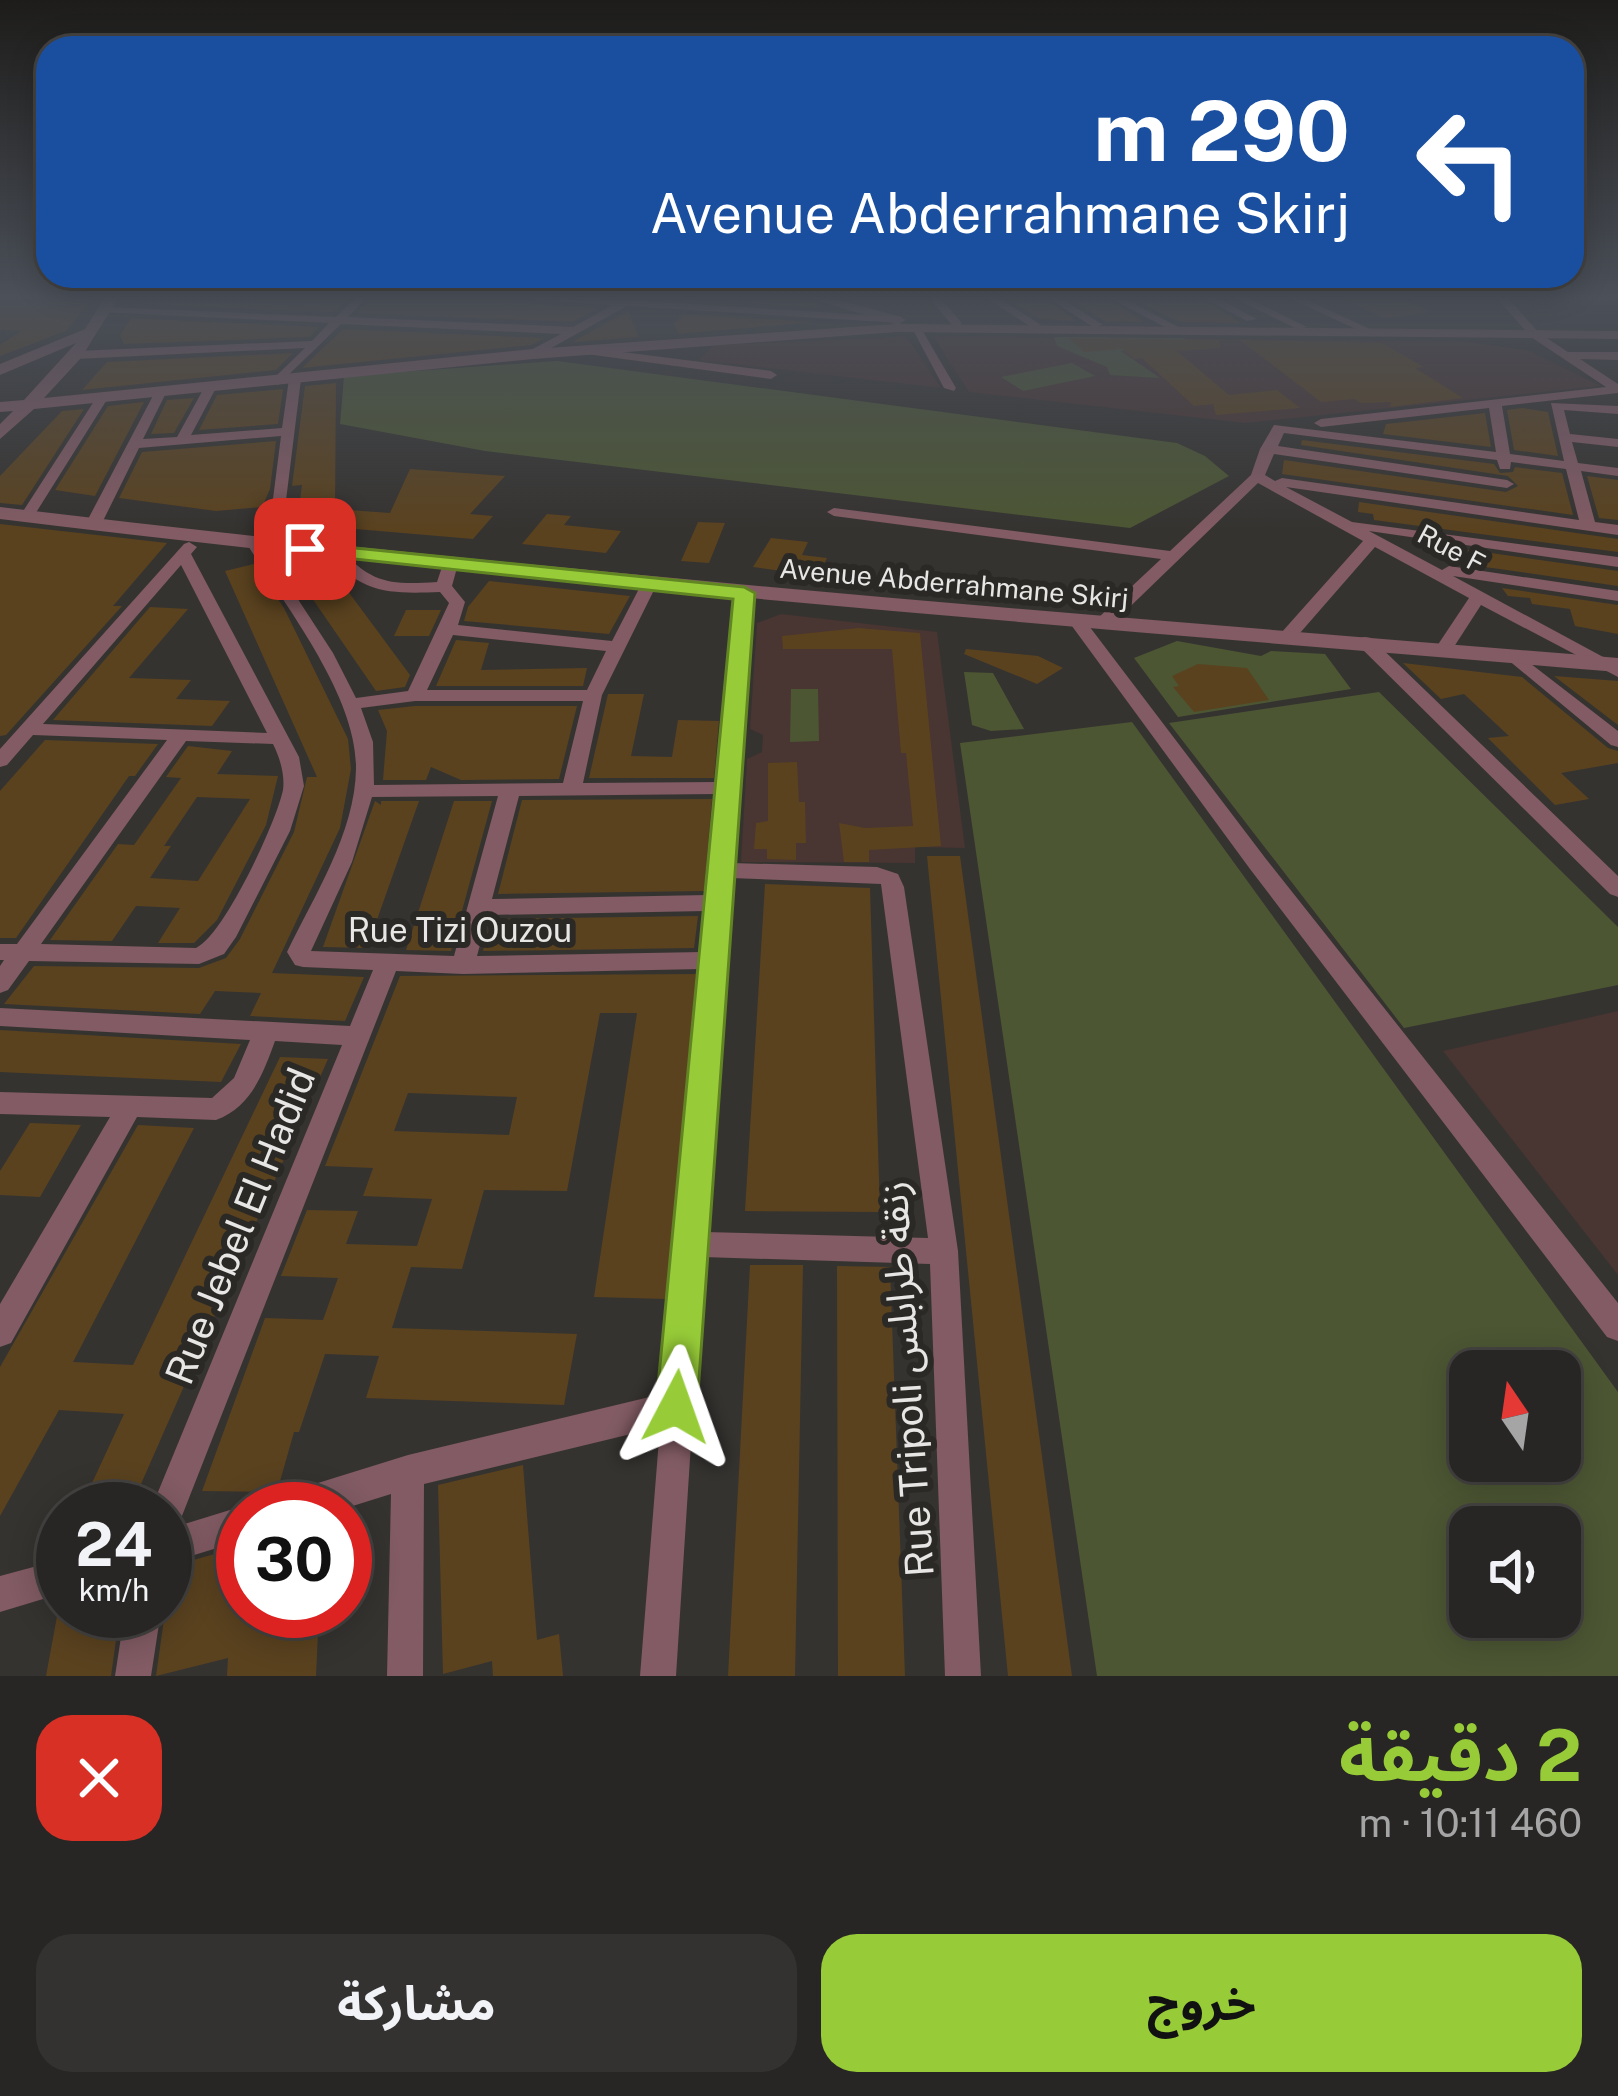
<!DOCTYPE html>
<html lang="ar">
<meta charset="utf-8">
<style>
body{margin:0;font-family:"Public Sans","Noto Sans Arabic",sans-serif;background:#343231;color:#f1f3f6;direction:rtl;height:100vh;display:flex;flex-direction:column;font-size:45px;white-space:nowrap}
*{box-sizing:border-box;margin:0}
p{font-size:39px;color:#a5a5a6}
.icon{flex:none;width:66px;height:66px;fill:none;stroke:currentColor;stroke-width:2;stroke-linecap:round;stroke-linejoin:round}
.map{position:relative;height:1676px;overflow:hidden;direction:ltr}
.panel{display:flex;flex-direction:column;background:#282624;flex:1}
.panel>*{flex:none}
.top-card{position:absolute;left:36px;top:36px;width:1548px;height:252px;border-radius:36px;box-shadow:0 6px 30px #0003,0 0 0 3px #444341;direction:rtl;background:#1a4fa0;color:#fff;overflow:hidden}
.needle{width:78px;rotate:347deg}
.tools{position:absolute;left:1449px;top:1350px;display:grid;gap:24px}
.tools a{display:grid;place-items:center;width:132px;height:132px;border-radius:24px;background:#282624;box-shadow:0 6px 30px #0003,0 0 0 3px #444341;font-size:60px}
.speed{position:absolute;left:36px;top:1482px;display:flex;gap:24px;font-size:60px;font-weight:700;text-align:center}
.speed>*{display:grid;place-content:center;width:156px;height:156px;border-radius:50%;background:#282624;box-shadow:0 6px 30px #0003,0 0 0 3px #444341;line-height:1}
.speed small{font-size:30px;font-weight:400}
.speed .limit{border:18px solid #d22;background:#fff;color:#111}
.pin{position:absolute;display:grid;place-items:center;width:102px;height:102px;color:#fff;margin:-51px;border-radius:24px;box-shadow:0 6px 18px #0006}
.me{position:absolute;width:132px;margin:-66px;rotate:4deg;stroke-linejoin:round;filter:drop-shadow(0 0 9px #0008)}
.turn{display:flex;align-items:center;gap:42px;height:252px;padding:0 36px;font-size:54px}
.turn .icon{width:156px;height:156px;stroke-width:2.5}
.turn b{display:block;font-size:84px;line-height:102px}
.round{display:grid;place-items:center;flex:none;width:126px;height:126px;border-radius:36px;background:#343231}
.headline{display:flex;align-items:center;justify-content:space-between;height:204px;padding:0 36px}
h1{font-size:72px;font-weight:700;line-height:90px;color:#97cc38}
.action{display:flex;gap:24px;margin-top:auto;padding:24px 36px}
.action a{flex:1;height:138px;border-radius:36px;background:#97cc38;color:#111;font-size:48px;font-weight:700;line-height:138px;text-align:center}
.action a+a{background:#343231;color:#f1f3f6}
.map>svg:first-child{display:block}
</style>
<div class="map">
<svg width="1618" height="1676" viewBox="0 0 1618 1676">
<rect width="100%" height="100%" fill="#353330"/>
<path fill="#493532" d="M906 336 941 388 699 360 714 345Z
M933 336 1465 341 1529 351 1601 386 1245 423 969 392Z
M781 614 937 632 965 848 915 847V863L741 862 747 759 762 752 763 735 750 729 757 623Z
M1618 1011V1275L1443 1051Z"/>
<path fill="#4c5633" fill-rule="evenodd" d="M1054 337 1184 338 1188 342 1121 351 1160 378 1110 375 1107 367 1057 346Z
M557 361 1177 443 1205 456 1229 476 1130 528 485 451 340 424 344 376Z
M1072 363 1095 376 1023 391 1001 377Z
M1177 641 1261 656 1271 651 1325 654 1351 689 1178 717 1134 658Z
M964 672 993 673 1024 729 991 731 972 725Z
M791 689H818L819 741 790 742Z
M1379 692 1618 927V985L1404 1028 1169 723Z
M1132 722 1618 1392V1676H1097L960 743ZM1470 1371H1560V1461H1470ZM1470 1527H1560V1617H1470Z"/>
<path fill="#5a421f" fill-rule="evenodd" d="M0 297H93L66 331 0 356V345L21 331 0 330Z
M146 297H350L334 312 141 304Z
M371 297 523 298 532 304 597 309 572 322 358 313Z
M701 297H802L827 308 698 300Z
M1005 297H1043L1076 321 1040 319Z
M1067 297H1104L1145 322H1106Z
M1130 297H1198L1241 323 1179 322Z
M1338 297H1398L1431 312 1385 318Z
M628 311 639 337 572 342Z
M683 314 814 322 678 334 674 323Z
M131 318 319 327 310 337 124 344 120 335Z
M343 329 544 338 531 345 302 368Z
M1069 338 1219 340 1220 348 1177 351 1229 395 1277 390 1300 408 1216 415 1213 404 1194 406 1142 358 1134 359 1122 349 1084 352Z
M1240 340 1382 343 1424 367 1415 368 1463 398 1390 407 1391 402 1361 403 1354 399 1321 402Z
M293 353 276 370 82 390 107 362Z
M336 383 335 509 390 513 410 469 505 476 470 514 493 516 473 539 297 524 302 485 292 486 305 386Z
M283 389 278 424 199 430 217 395Z
M194 398 174 433 151 434 167 400Z
M144 402 95 496 55 490 108 406Z
M1522 408 1548 412 1558 456 1514 450 1507 410Z
M84 409 22 505 0 503V476L62 411Z
M1485 413 1491 447 1383 434 1386 424Z
M1302 440 1494 464 1500 473 1513 472 1515 467 1562 473 1573 515 1282 474 1284 460 1506 492 1518 486 1508 476 1301 445Z
M276 441 270 489 262 507 216 511 119 498 142 452Z
M1587 476 1618 480V520L1599 518Z
M1359 502 1618 539V552L1374 520 1373 514 1358 512Z
M547 514 571 516 564 525 621 531 606 553 522 544Z
M698 522 725 523 709 563 681 561Z
M0 524 167 543 113 606H122L6 735 0 736Z
M771 538 808 542 802 555 827 558 818 576 753 567Z
M1413 542 1618 571V586L1464 564 1463 553 1413 546Z
M254 564 284 608 348 739 351 769 340 828 272 973 364 977 345 1021 250 1016 261 993 215 991 200 1014 4 1004 34 966 199 968 226 958 240 939 294 832 307 777H317L225 571Z
M309 568 336 575 410 675 405 687 376 691 294 572Z
M489 581 630 596 609 634 464 621 468 607Z
M1502 588 1618 605V634L1575 626 1570 609 1532 604 1530 598 1508 596Z
M150 607 188 609 129 678 191 680 176 699 230 701 212 726 53 720Z
M406 610H441L429 636H394Z
M858 628 920 633 941 846 869 850V862H844L839 823 865 828 913 826 906 753H901L892 649H783L782 636Z
M456 640 489 643 481 670 587 668 583 686H436Z
M966 649 1038 656 1063 668 1037 684 964 654Z
M1403 663 1522 677 1608 748 1618 751V763L1561 773 1589 799 1555 805 1488 738 1509 736 1464 694 1441 699Z
M1198 664 1247 668 1269 700 1194 712 1173 687 1179 686 1172 676Z
M1554 676 1618 681V725Z
M608 694H644L631 756 672 757 678 720 719 721 714 778H589Z
M415 706H577L559 779 461 780 431 767 426 780H383L387 731 378 710Z
M45 740 158 744 135 776H129L16 938H0V791Z
M188 746 232 751 217 774 278 776 266 825 217 920 194 943H158L180 908 136 906 112 941 50 940 118 844 134 845 181 778 166 777ZM197 797 250 799 198 881 150 878 171 846H164Z
M797 762 799 802H805L806 843H796V860L767 859V849H754L756 823 768 821V763Z
M712 799 704 891 498 894 522 800Z
M375 801 381 805V801H419L367 948 323 947Z
M454 801H492L451 951 406 950Z
M927 856H960L1072 1676H1008Z
M765 884 870 888 880 1212 745 1211Z
M698 916 694 948 483 951 491 919Z
M696 974 666 1299 594 1297 637 1013H600L567 1191 484 1190 462 1269 411 1267 392 1328 577 1334 564 1405 366 1398 379 1356 325 1354 299 1432H294L277 1492 202 1491 265 1318 323 1320 338 1278 281 1276 307 1210 358 1211 346 1244 417 1246 432 1199 363 1196 373 1168 325 1166 400 976ZM408 1093 517 1097 509 1135 394 1131Z
M0 1030 241 1044 221 1082 0 1072Z
M280 1057 328 1059 130 1509H80L124 1414 59 1410 0 1516V1367L138 1125 194 1128 73 1362 133 1365Z
M30 1123 81 1125 40 1197 0 1195V1171Z
M750 1265H803L795 1676H728Z
M837 1266 890 1267 905 1676H838Z
M523 1465 537 1640 559 1634 563 1676H493L492 1661 443 1674 438 1485Z
M243 1546V1611H319L316 1676H227L228 1658 156 1676 165 1612V1568Z
M58 1611H120L111 1676H46Z"/>
<g fill="none" stroke-linecap="round" stroke-linejoin="round">
<path fill="#825b64" fill-rule="evenodd" d="M356 297H367L348 317 573 327 613 305 532 300 527 297H578L900 317 906 320 900 323 627 306 533 358 527 354 529 351 561 334 341 324 278 385 272 381 274 378 305 348 76 359 70 355 76 351 312 341 329 323 100 312 99 310 104 307 336 317Z
M928 297H939L961 322V326H953Z
M985 297H997L1041 325 1031 327Z
M1047 297H1059L1103 325 1093 327Z
M1108 297H1121L1188 332 1178 334Z
M1202 297H1215L1257 319 1247 321Z
M1232 297H1245L1307 327 1297 329Z
M1287 297H1300L1381 334 1371 336Z
M1496 297H1507L1539 333 1568 352H1618V360L1580 359 1618 384V393L1502 406 1510 454 1564 461 1551 403 1618 406V414L1564 410 1570 434 1618 439V447L1572 442 1578 463 1618 468V476L1581 471 1595 522 1618 525V535L1286 487 1352 522 1618 557V567L1369 531 1442 570 1449 566 1618 591V601L1453 576 1618 665V677L1481 605 1450 653H1438L1435 649 1469 598 1375 547 1293 641H1281V633L1363 541 1258 483 1109 627 1103 628 1095 623 1097 619 1161 559 834 516 827 512 834 508 1170 551 1251 475 1260 449 1274 425 1496 452 1489 408 1321 427 1314 423 1321 419 1606 387 1531 337ZM1284 433 1497 460 1500 469H1510L1511 462 1566 469 1579 520 1282 478 1275 481 1265 475 1274 454 1507 488 1514 484 1507 480 1278 446Z
M912 328 922 330 956 388 954 391 944 388Z
M583 347 771 371 777 375 771 379 579 353 577 351Z
M295 375 301 379 280 549 275 551 267 546 281 436 139 448 102 523 89 526 86 523 156 390 166 393 143 439 177 437 204 388 210 384 216 388 191 435 282 428 289 379Z
M98 395 108 398 32 519H22L20 516Z
M255 539 260 541 333 653 356 698 408 691 449 603 440 592C390 594 360 594 327 552L329 549H341C371 584 392 585 437 582L444 561H456L458 564 452 586 465 602 458 625 612 641 643 581H655L657 584 602 695 583 783 718 782 736 593 744 588 752 593 732 863 877 867 898 874 904 887 958 1251 981 1676H945L930 1264 703 1257 676 1676H640L660 1427 424 1484 423 1676H387L391 1494 343 1509H272L277 1497 289 1492 408 1455 662 1394 701 969 463 974 396 971 178 1526 243 1506 250 1509H243V1540L165 1564V1509H151L342 1045 275 1041C263 1074 251 1107 216 1120L137 1117 11 1343 0 1347V1304L110 1117 0 1114V1092L212 1098 234 1078 250 1040 0 1026V1008L350 1026 373 970 303 967 295 965 287 952C314 896 355 833 356 769 357 695 285 606 247 544ZM453 635 606 651 587 690H427ZM415 701H583L563 783 374 785 373 742 361 708ZM717 794 708 895 492 899 519 796ZM498 796 454 956 311 951 352 862 372 797ZM731 878 881 884 928 1238 705 1232 724 966 728 960 725 956ZM706 911 702 952 477 956 488 915Z
M189 542 197 547 191 554 299 757 304 786 290 831 236 937 224 954 199 964 29 961 8 990 0 993V966L4 960H0V944H17L167 740 33 735 7 765 0 767V749L184 544ZM181 565 267 733 43 724ZM186 741 273 744C280 758 285 775 283 790 276 823 224 935 196 948L41 944Z
M1077 617 1083 618 1266 859 1618 1303V1341L1607 1337 1250 869 1069 622Z
M1365 637 1371 638 1618 876V897L1610 894 1359 646V638Z
M1513 650 1618 731V747L1611 745 1507 659V651Z
M63 1559V1593L0 1612V1576Z
M125 1611H161L151 1676H115Z"/>
<path fill="#825b64" fill-rule="evenodd" d="M105 297H119L81 358 44 398 533 349 895 324 806 297H827L902 317 900 324 1618 331V339L897 332 533 359 34 409 0 439V424L13 411 0 412V402L24 400 76 343 0 375V364L85 329Z
M0 507C538 572 1078 614 1618 658V672C1078 627 538 585 0 519Z"/>
</g>
<linearGradient id="sky" x2="0" y2="1"><stop stop-color="#1d1c1a"/><stop offset="0.56" stop-color="#4b5059"/><stop offset="1" stop-color="#4b5059" stop-opacity="0"/></linearGradient>
<rect width="1618" height="531" fill="url(#sky)"/>
<path fill="#97cc38" stroke="#628524" stroke-width="3" d="M305 543 744 587 755 593 697 1407 691 1422 676 1428 662 1422 656 1407 733 599 298 553V544Z"/>
<g text-anchor="middle" stroke-width="12" stroke-linejoin="round" paint-order="stroke">
<g font-size="27" fill="#e7e6e4" stroke="#2b2926">
<text transform="translate(1451 549) rotate(28)" y="9">Rue F</text>
<text transform="translate(954 584) rotate(5)" y="9">Avenue Abderrahmane Skirj</text>
</g>
<g font-size="33" fill="#e7e6e4" stroke="#2b2926">
<text x="460" y="942">Rue Tizi Ouzou</text>
</g>
<g font-size="39" fill="#e7e6e4" stroke="#2b2926">
<text transform="translate(240 1226) rotate(-68)" y="14">Rue Jebel El Hadid</text>
<text transform="translate(906 1379) rotate(-94)" y="14">Rue Tripoli زنقة طرابلس</text>
</g>
</g>
</svg>
<div class="tools">
<a><svg class="needle" viewBox="-14 -14 28 28"><path d="M0-13l5 13h-10z" fill="#e53935"/><path d="M0 13l5-13h-10z" fill="#a5a5a6"/></svg></a>
<a><svg class="icon" aria-label="sound" viewBox="0 0 24 24"><path d="M4 9h4l5-4v14l-5-4H4zM17 9q2 3 0 6"/></svg></a>
</div>
<div class="speed"><div>24<small>km/h</small></div><div class="limit">30</div></div>
<div class="pin" style="left:305px;top:549px;background:#d93025"><svg class="icon" aria-label="arrive" viewBox="0 0 24 24"><path d="M6 21V4h12l-3 4 3 4H6"/></svg></div>
<svg class="me" style="left:676px;top:1407px" viewBox="-20 -20 40 40"><path d="M0-17L14 15 0 8-14 15z" fill="#97cc38" stroke="#fff" stroke-width="4"/></svg>
<div class="top-card">
<div class="turn"><svg class="icon" aria-label="left" viewBox="0 0 24 24"><path d="M17 20v-9H6M10 6l-5 5 5 5"/></svg><div><b>290 m</b>Avenue Abderrahmane Skirj</div></div>
</div>
</div>
<section class="panel">
<div class="headline"><div><h1>2 دقيقة</h1><p>460 m · 10:11</p></div><a class="round" style="background:#d93025;color:#fff"><svg class="icon" aria-label="close" viewBox="0 0 24 24"><path d="M6 6l12 12M18 6L6 18"/></svg></a></div>
<div class="action"><a>خروج</a><a>مشاركة</a></div>
</section>
